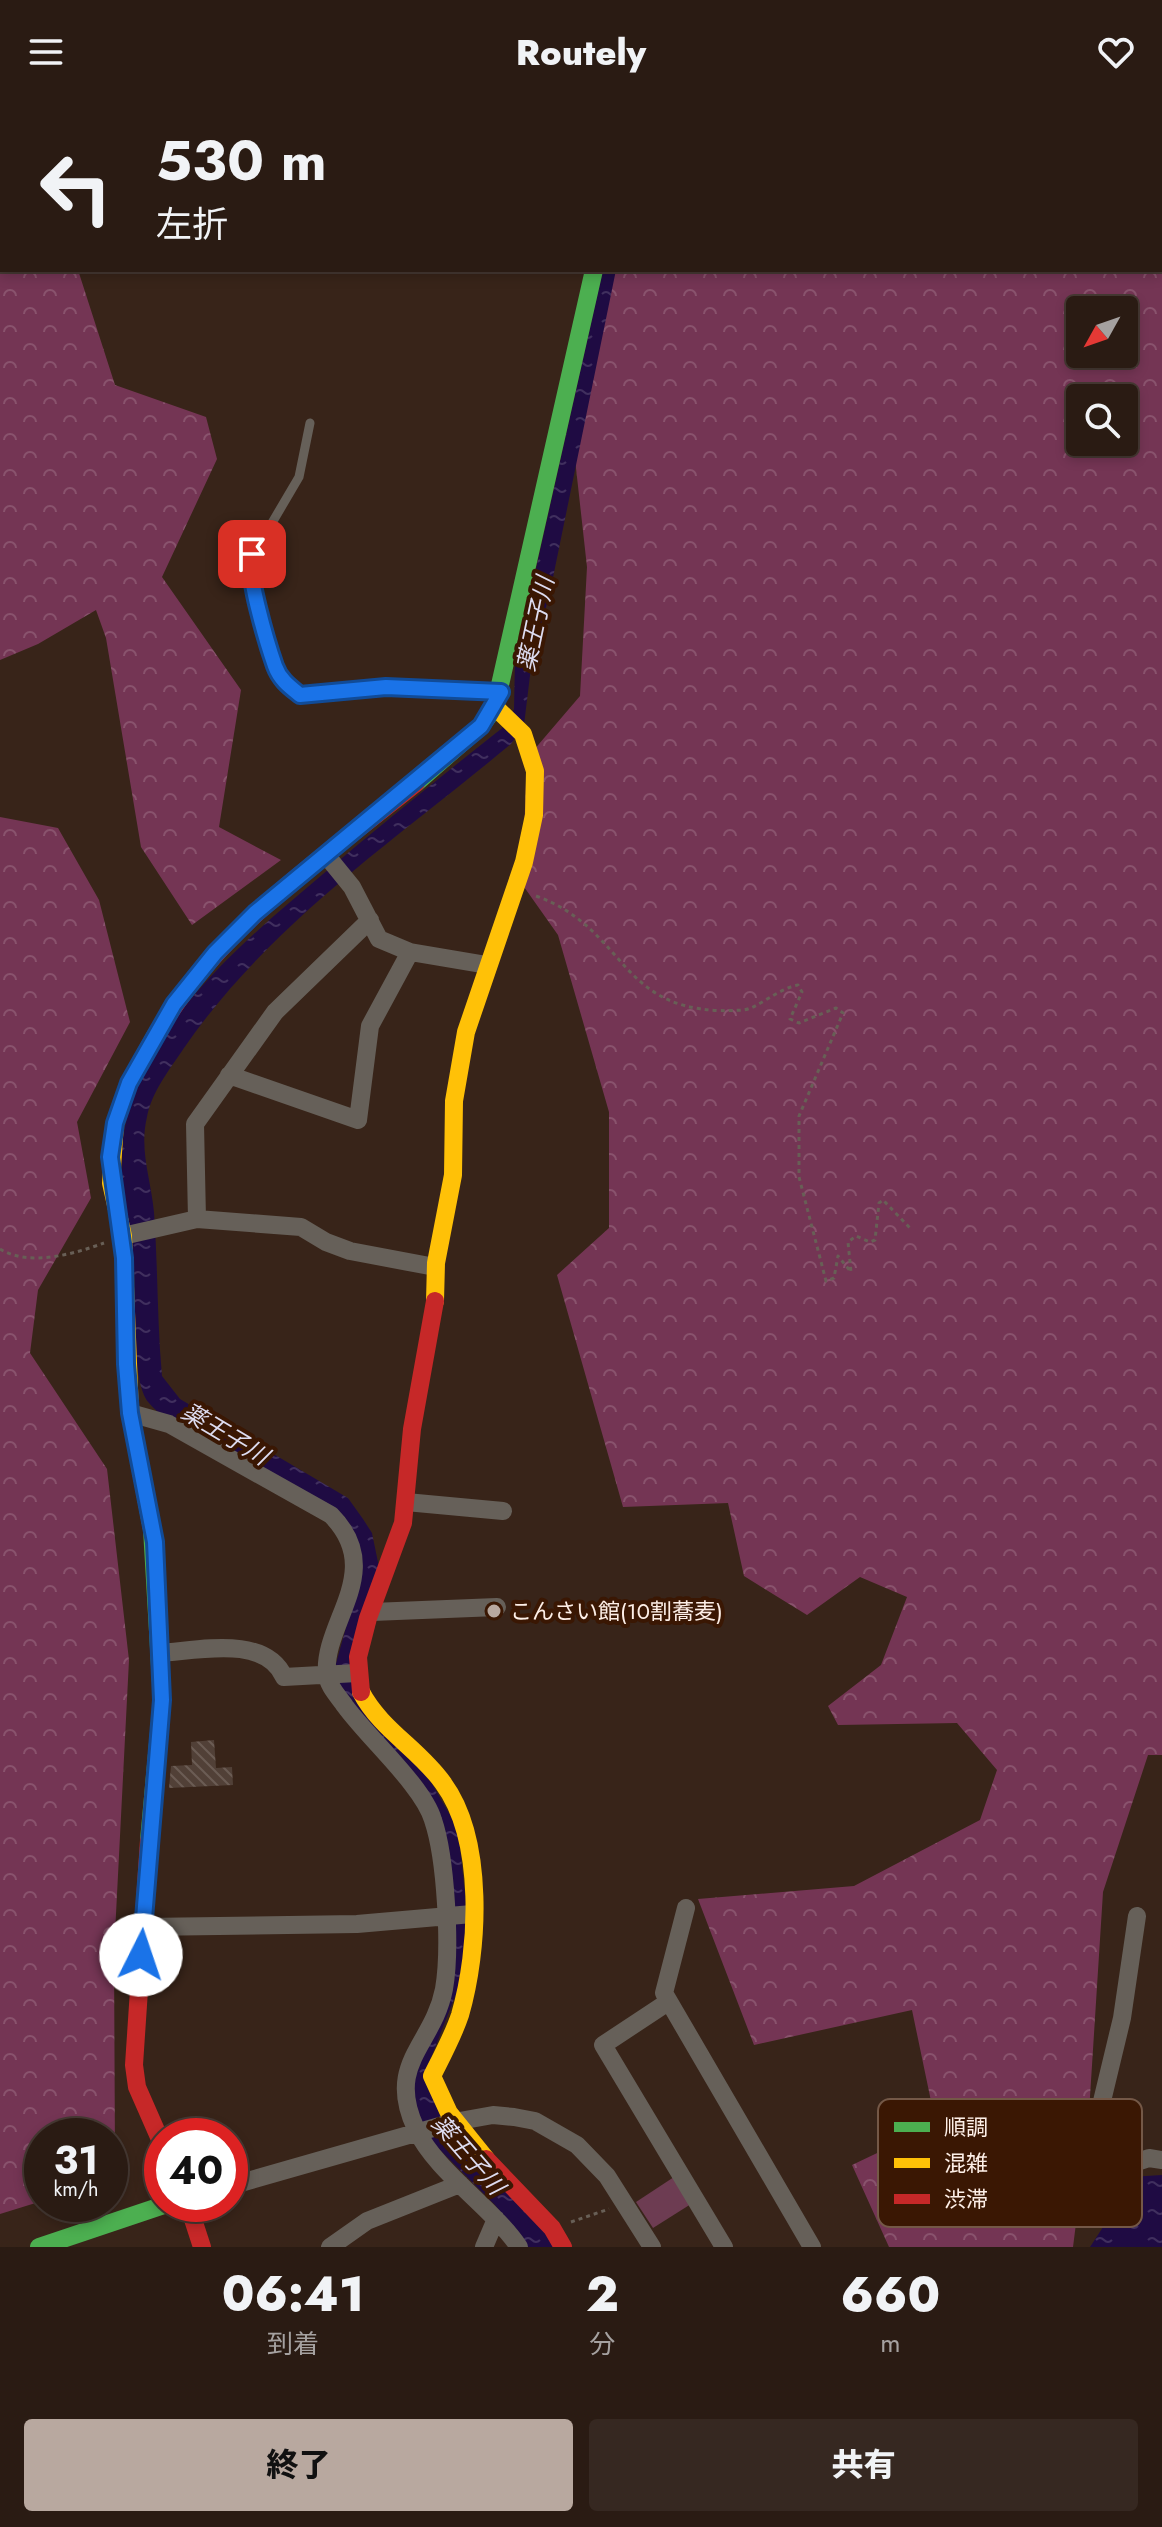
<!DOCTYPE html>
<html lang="ja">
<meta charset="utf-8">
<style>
body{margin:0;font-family:Jost,"Noto Sans JP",sans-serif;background:#362821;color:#f1f3f6;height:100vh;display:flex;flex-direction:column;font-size:30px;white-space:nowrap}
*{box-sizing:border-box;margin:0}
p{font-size:26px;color:#a5a1a0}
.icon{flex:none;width:44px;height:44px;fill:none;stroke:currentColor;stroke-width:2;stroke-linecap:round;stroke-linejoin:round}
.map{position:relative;height:2143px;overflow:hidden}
.details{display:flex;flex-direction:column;background:#2a1b13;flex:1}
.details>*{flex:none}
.top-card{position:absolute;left:0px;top:0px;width:1162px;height:168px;box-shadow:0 4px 12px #0003,0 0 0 2px #463933;background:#2a1b13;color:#f1f3f6;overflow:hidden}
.needle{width:52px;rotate:230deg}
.buttons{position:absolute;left:1066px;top:192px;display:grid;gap:16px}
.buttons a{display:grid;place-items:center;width:72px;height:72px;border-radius:8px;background:#2a1b13;box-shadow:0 4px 12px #0003,0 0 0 2px #463933;font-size:40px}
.speed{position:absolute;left:24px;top:2014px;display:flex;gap:16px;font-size:40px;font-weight:700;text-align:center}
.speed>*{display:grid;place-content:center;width:104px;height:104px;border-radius:50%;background:#2a1b13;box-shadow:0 4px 12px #0003,0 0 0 2px #463933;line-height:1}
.speed small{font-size:20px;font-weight:400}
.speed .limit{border:12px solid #d22;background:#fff;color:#111}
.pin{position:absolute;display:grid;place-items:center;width:68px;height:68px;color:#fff;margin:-34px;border-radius:16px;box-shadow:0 4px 12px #0006}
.me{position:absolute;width:88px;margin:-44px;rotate:4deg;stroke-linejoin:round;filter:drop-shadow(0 0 6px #0008)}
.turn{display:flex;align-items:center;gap:28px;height:168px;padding:0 24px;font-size:36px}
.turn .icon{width:104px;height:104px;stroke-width:2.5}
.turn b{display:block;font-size:56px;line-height:68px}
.eta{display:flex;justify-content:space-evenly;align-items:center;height:136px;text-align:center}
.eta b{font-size:48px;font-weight:800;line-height:56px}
.action{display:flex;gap:16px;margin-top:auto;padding:16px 24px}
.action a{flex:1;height:92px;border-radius:8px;background:#b8a89f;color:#111;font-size:32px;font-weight:800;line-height:92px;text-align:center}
.action a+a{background:#362821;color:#f1f3f6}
header{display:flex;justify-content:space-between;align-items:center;height:104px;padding:0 24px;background:#2a1b13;font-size:36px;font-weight:800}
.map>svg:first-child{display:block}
</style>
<header><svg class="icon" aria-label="menu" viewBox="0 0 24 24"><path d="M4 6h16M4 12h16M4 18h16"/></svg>Routely<svg class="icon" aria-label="heart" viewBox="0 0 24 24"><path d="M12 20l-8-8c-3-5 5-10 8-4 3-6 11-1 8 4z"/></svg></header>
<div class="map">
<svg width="1162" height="2143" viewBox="0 0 1162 2143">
<defs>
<pattern id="forest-crowns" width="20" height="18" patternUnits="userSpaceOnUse" patternTransform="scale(2)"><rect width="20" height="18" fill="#743554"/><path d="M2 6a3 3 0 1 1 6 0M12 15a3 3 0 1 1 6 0" fill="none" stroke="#89536d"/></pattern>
<pattern id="water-ripples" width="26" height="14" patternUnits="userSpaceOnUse" patternTransform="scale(2)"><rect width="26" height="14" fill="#1f0b43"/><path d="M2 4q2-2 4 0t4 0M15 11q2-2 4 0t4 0" fill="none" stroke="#402f5e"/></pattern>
<pattern id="building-back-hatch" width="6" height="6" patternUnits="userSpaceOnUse" patternTransform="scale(2)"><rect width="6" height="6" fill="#514037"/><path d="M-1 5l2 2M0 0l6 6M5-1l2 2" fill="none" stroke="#6b5c54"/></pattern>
</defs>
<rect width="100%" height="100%" fill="#382419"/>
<path fill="#6d3c52" d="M674 2073 691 2100 653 2124 636 2098Z"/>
<path fill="url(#forest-crowns)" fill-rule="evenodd" d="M0 0H409L2 2V166H78L115 281 206 313 217 355 162 473 241 586 219 723 281 756 192 821 141 743 106 534 96 506 38 540 0 556Z
M629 0H1162V1651H1148L1103 1788 1088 2024 1073 2143H889L852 2061 936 2021 912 1906 754 1941 698 1795 854 1782 980 1716 997 1666 957 1619 838 1621 828 1602 881 1561 907 1493 860 1473 807 1511 744 1472 728 1399 623 1403 557 1171 609 1124V1008L558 831 522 780 527 654 580 592 587 463 571 319 605 166H1160V2ZM1080 206H1124V250H1080ZM1080 294H1124V338H1080Z
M0 713 58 724 99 796 130 918 77 1018 91 1094 38 1186 30 1249 107 1365 129 1556 114 1849 115 2055 110 2063V2032H42V2097L0 2110Z"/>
<path fill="url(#water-ripples)" d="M603 166H616L549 493 533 547 524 621 511 640C397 735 270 819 184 944 170 965 152 987 147 1013 139 1046 151 1075 154 1108 158 1163 157 1217 162 1272L180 1295 348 1394 363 1415 372 1429 379 1463 351 1563 423 1664 458 1725 466 1799 465 1867 427 1964 555 2143H527L495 2101 434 2040 417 2015 407 1977 443 1905 441 1719 335 1577V1563L358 1480 353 1429C306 1401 260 1372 213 1344 193 1331 165 1318 149 1299 130 1276 137 1198 134 1167 130 1119 115 1072 125 1023 148 915 243 838 323 770 383 719 444 670 506 621L514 605 515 555 530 507 528 500Z
M1162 2071V2143H1090L1118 2100 1129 2073Z"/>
<path fill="url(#building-back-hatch)" d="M214 1636 216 1664 232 1663 233 1681 169 1684 171 1662 192 1661 191 1638Z"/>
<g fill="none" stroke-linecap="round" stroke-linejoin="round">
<path stroke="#685f56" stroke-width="3" stroke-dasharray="4 4" stroke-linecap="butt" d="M536 792C631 826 616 915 743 906 757 905 777 885 798 881L802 888 790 915 799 919 836 904 843 909 799 1012V1073L826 1177 834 1174 838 1152 851 1168 848 1138 856 1132 870 1138 875 1136 879 1099 883 1096 910 1124
M0 1145C29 1163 74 1150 104 1139
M571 2118 609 2105"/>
<path stroke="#666059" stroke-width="9" d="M310 319 299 373 249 458C249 484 276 583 301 591 326 599 361 584 387 583 424 582 461 586 498 588"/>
<path stroke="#666059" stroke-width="18" d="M610 2V0
M326 751 352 783 379 835 410 848 487 861
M229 971 358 1016 370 922 410 848
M197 1115 195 1020 275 908 370 816
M123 1132 197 1115 301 1123 326 1138 350 1147 435 1163
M130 1309 169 1320 331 1411C387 1468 322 1518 327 1571 328 1582 339 1593 345 1602 369 1635 423 1682 433 1716 446 1754 451 1845 444 1885 433 1942 385 1959 416 2025 436 2068 492 2103 519 2143
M406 1398 503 1407
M372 1508 497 1503
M160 1549C196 1547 265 1530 284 1573L357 1569
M686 1804 664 1889 812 2143
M1137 1812 1122 1914 1097 2018 1103 2035 1125 2062 1149 2054 1162 2056
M144 1823 357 1820 472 1810
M668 1898 603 1941 724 2143
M230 2082 454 2018 493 2011 514 2013 535 2017 577 2041 607 2072 652 2143
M330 2143 367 2117 460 2080
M484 2143 496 2115"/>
<path stroke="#4caf50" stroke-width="18" d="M416 679 481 622 495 603 594 166
M149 1736 162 1596 152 1425
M39 2143 167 2100"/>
<path stroke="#ffc107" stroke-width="18" d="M435 1197 436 1159 453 1071 454 997 466 928 524 758 534 711 535 667 523 630 495 603
M152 1425 130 1309 123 1132 111 1079 115 1019 129 979 157 929
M361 1588C381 1626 419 1645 443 1679 485 1736 479 1846 460 1911 453 1932 442 1952 432 1972L449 2009 486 2055"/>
<path stroke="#c62828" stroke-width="18" d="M157 929C219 823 323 754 416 679
M361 1588 358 1553 368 1514 403 1419 412 1325 435 1197
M149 1736 134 1961 137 1983 162 2040
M486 2055 552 2124 563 2143
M188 2100 202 2143"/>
</g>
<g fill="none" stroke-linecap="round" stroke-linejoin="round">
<g stroke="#114b97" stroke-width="20">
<path id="route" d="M141 1851 162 1596 155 1438 130 1309 126 1260 124 1154 110 1053 115 1019 129 979 174 900 215 849 255 809 481 622 501 588 386 583 300 591C290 583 280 576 275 562 268 542 245 467 252 450"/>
</g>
<use href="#route" stroke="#1a73e8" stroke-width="14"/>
</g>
<circle fill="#b8a89f" stroke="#3a1703" stroke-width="3" cx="494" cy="1507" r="8"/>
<g text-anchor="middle" stroke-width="8" stroke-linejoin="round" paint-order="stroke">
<g font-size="22" fill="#fdefe7" stroke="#3a1703" text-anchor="start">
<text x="510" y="1515">こんさい館(10割蕎麦)</text>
</g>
<g font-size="24" font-style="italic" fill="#dddcf0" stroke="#3a1703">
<text transform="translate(536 520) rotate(-78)" y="8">薬王子川</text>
<text transform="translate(225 1330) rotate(31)" y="8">薬王子川</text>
<text transform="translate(468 2051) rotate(49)" y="8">薬王子川</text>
</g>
</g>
<rect x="878" y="1995" width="264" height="128" rx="12" fill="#3a1703" stroke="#745847" stroke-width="2"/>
<rect x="894" y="2018" width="36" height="10" fill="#4caf50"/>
<rect x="894" y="2054" width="36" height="10" fill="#ffc107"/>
<rect x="894" y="2090" width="36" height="10" fill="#c62828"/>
<g font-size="22" fill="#fdefe7">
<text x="944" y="2031">順調</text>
<text x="944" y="2067">混雑</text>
<text x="944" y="2103">渋滞</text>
</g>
</svg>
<div class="buttons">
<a><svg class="needle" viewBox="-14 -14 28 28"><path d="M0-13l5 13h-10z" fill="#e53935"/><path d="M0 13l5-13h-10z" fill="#a5a1a0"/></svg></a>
<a><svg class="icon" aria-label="search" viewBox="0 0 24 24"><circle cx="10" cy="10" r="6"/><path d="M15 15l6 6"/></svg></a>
</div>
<div class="speed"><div>31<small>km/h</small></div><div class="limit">40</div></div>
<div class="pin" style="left:252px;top:450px;background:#d93025"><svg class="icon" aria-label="arrive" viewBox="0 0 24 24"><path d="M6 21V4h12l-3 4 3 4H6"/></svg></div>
<svg class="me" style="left:141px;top:1851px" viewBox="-20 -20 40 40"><circle r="19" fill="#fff"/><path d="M0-13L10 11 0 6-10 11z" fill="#1a73e8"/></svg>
<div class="top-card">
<div class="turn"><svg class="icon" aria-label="left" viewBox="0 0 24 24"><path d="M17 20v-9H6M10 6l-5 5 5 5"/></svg><div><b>530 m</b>左折</div></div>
</div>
</div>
<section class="details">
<div class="eta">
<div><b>06:41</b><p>到着</p></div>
<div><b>2</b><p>分</p></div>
<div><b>660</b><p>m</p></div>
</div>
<div class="action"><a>終了</a><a>共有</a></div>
</section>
